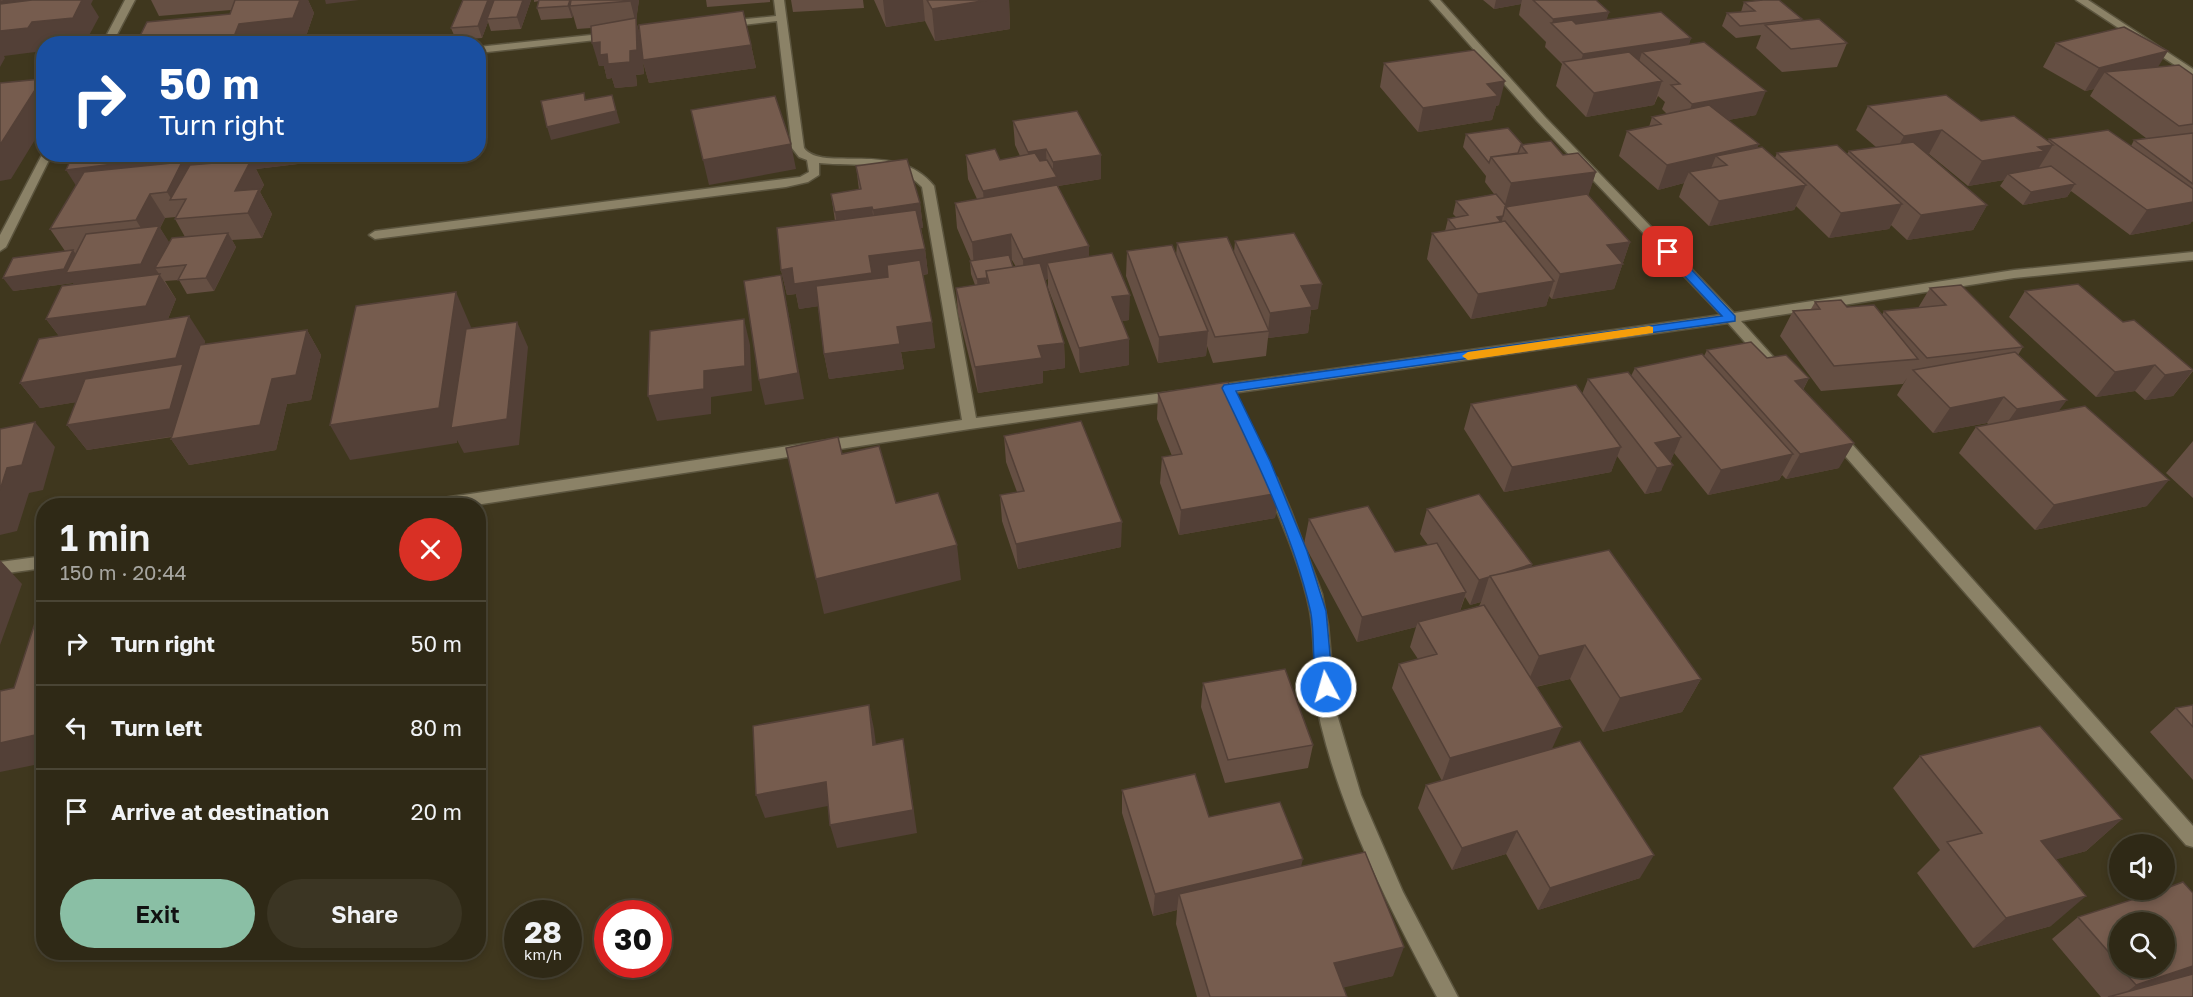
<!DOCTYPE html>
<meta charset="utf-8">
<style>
body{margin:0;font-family:"Golos Text",sans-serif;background:#3b3523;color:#f1f3f6;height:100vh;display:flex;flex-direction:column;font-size:22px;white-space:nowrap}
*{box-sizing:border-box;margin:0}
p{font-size:20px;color:#a7a6a1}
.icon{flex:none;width:33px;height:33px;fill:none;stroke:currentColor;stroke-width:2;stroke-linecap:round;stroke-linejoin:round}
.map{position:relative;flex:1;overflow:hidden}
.panel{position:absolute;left:36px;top:498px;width:450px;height:462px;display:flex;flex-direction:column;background:#2f2916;border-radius:24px;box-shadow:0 3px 9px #0003,0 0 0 2px #4a4535}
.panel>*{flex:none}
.banner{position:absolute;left:36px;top:36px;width:450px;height:126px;border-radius:24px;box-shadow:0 3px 9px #0003,0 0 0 2px #4a4535;background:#1a4fa0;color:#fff;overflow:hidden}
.fabs{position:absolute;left:2109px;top:834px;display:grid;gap:12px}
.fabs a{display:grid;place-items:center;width:66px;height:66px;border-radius:50%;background:#2f2916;box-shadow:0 3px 9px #0003,0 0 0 2px #4a4535;font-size:30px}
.speed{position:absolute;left:504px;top:900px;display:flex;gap:12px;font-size:30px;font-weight:700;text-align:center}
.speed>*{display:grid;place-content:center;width:78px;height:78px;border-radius:50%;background:#2f2916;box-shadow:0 3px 9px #0003,0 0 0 2px #4a4535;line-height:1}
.speed small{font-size:15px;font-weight:400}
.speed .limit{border:9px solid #d22;background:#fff;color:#111}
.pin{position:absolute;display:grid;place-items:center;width:51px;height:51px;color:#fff;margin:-26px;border-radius:12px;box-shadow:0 3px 9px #0006}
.me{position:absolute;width:66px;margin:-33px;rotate:354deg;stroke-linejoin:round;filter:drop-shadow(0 0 4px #0008)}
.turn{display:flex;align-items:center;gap:21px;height:126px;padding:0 24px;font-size:27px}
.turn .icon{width:78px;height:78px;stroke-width:2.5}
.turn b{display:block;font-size:42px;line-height:51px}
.round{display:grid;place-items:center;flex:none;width:63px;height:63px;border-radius:32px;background:#3b3523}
.overview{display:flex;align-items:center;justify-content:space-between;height:102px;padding:0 24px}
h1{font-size:36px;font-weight:600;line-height:45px}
.button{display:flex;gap:12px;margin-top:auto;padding:12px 24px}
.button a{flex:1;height:69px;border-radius:36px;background:#8abfa5;color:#111;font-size:24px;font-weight:600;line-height:69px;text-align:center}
.button a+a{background:#3b3523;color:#f1f3f6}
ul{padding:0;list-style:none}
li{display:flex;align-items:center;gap:18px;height:84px;padding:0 24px;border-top:2px solid #4a4535}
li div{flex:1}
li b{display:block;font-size:22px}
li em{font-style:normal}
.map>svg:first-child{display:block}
</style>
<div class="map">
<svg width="2193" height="997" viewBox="0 0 2193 997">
<rect width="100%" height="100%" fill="#3f371e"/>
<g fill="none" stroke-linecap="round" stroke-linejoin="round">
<g stroke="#5b543e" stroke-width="3">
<path id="minor" d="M125 0H135L112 44H102Z
M774 0H784L804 148C822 173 897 139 934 186L976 418 1178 391 1183 393 1185 396 1183 399 970 429 469 506H423L430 500 962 420 922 187C894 158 856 167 819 163V175L808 182 786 187 375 239 369 235 375 231 800 177 809 172 807 160 799 157 792 148 777 21 726 27 721 24 726 21 776 16Z
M1430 0H1440L1545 117 1734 313 2014 270 2193 252V260L2014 278 1741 321 1778 362 1780 365 1773 369 1768 368 1728 323 1211 396 1206 394 1204 391 1206 388 1211 386 1721 315 1537 121Z
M2076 0H2088L2193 69V77Z
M610 33 614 34V38L478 53V47Z
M44 151V154H52L6 247 0 251V235Z
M1837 432 1842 433 2193 826V847L2186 845 1832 441 1830 437Z
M1270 473 1277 478 1291 511 1322 594 1328 625 1336 711 1361 795 1403 892 1458 997H1437C1391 911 1344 820 1321 725 1312 687 1317 649 1310 611 1301 565 1281 521 1263 478Z
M44 556V568L0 574V562Z"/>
</g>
<use href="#minor" fill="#8b8267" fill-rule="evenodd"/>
</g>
<path fill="#654f43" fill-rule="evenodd" d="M151 0H308L314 13 304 42 230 14 231 10 159 16Z
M463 0H531L521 29 491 31 488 22 482 38 456 40 451 28Z
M534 0H639L636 21 639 32 751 45 756 68 649 83 643 62 644 74 636 75 637 86 615 88 612 78 607 79 604 66H599L591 28 577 29 573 15 572 18 541 20 537 8 539 1 534 2Z
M706 0H770V2L707 7Z
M791 0H863L864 8 793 12Z
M874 0H1009L1010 29 935 41 925 21 886 27Z
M1483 0H1596L1609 12 1606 20 1691 38 1689 44 1756 115 1728 120 1757 148 1775 158 1777 153 1847 154 1849 151 1876 147 1856 130 1868 106 1981 121 2048 141 2049 139 2131 146 2134 140 2146 138 2090 96 2094 89 2085 91 2043 67 2056 43 2193 75V222L2192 221 2190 224 2130 235 2071 191 2067 197 2023 205 2000 186 2004 180 1968 186 1929 154H1928L1987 205 1973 230 1907 240 1891 225 1889 229 1829 238 1796 206 1794 210 1709 226 1679 197 1684 183 1658 190 1619 156 1627 131 1649 127 1652 117 1667 114 1662 109 1665 102 1658 96 1654 105 1586 117 1556 86 1562 64 1545 47 1546 42 1519 15 1521 4 1494 9Z
M1744 2 1802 19 1801 21 1847 43 1837 67 1782 72 1756 48 1761 35 1736 38 1722 26 1727 13 1741 12Z
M1384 63 1499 105 1496 106 1492 120 1418 132 1380 87Z
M1013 121 1101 155V179L1058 186 1089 257 1129 320 1122 321 1129 365 1080 373 1048 288V279L1045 280 1064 343 1065 368 1043 371V383L978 393 958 313 956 288 975 285 971 274 970 261H971L957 228 955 203 977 199 968 179 966 155 1000 160 1020 156 1015 145ZM1011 260H1012L1016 267H1013Z
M1466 134 1523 145 1563 155 1596 172 1588 195 1630 242 1614 289 1552 299 1549 296 1546 306 1471 319 1427 259 1432 233 1445 231 1448 219 1456 217 1453 214 1456 201 1494 194 1485 182 1486 176 1463 147Z
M225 154H301L298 164 256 169 264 185 260 192 272 214 262 238 232 240 236 247 214 291 187 294 179 280 165 281 176 299 168 319 205 341 204 345 307 330 321 355 311 400 287 404 276 450 189 465 171 439 172 437 87 450 67 425 76 402 40 408 20 383 59 336 46 319 74 284 73 283 13 291 65 251 50 229 76 186 199 157 197 165 225 162 223 160ZM176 217 175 219 185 237 169 243 160 228 165 218Z
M856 166 920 203 923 228H921L925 249 928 274 923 275 935 348 901 352 904 369 829 379 824 354 818 306 799 309 796 294 787 295 781 270 835 221 831 194 859 190Z
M1235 241 1318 309 1311 310 1308 333 1268 338 1266 356 1213 363 1207 346 1206 356 1158 363 1126 276 1127 251 1176 256 1177 243 1234 252Z
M1930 288 2023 347 2018 355 2058 411 2147 506 2035 530 1959 453 1976 427 1989 425 1987 423 1933 433 1897 395 1907 378 1903 384 1821 391 1780 336 1793 311 1811 309 1815 302 1882 315 1884 311 1918 308Z
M2025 291 2123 322 2193 370V371L2173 396 2145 400 2135 391 2096 397 2009 317Z
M1707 350 1767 358 1809 378 1803 390 1839 468 1786 479 1782 475 1779 480 1708 495 1674 453 1670 462 1661 491 1645 494 1617 456 1611 472 1504 492 1464 429 1471 404 1582 394 1588 379 1631 376 1635 368 1704 356Z
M1158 393 1279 493 1275 518 1179 535 1160 483 1162 457 1172 456 1157 419Z
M1004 436 1121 547 1018 569 1002 521 1000 495 1017 492 1006 462Z
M2193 441V498L2166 473Z
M1427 509 1532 564 1531 567 1701 679 1682 712 1603 732 1570 679 1536 687 1551 749 1640 878 1538 910 1506 854 1452 870 1418 808 1426 785 1442 781 1392 688 1399 664 1418 659 1410 647 1416 627 1357 642 1304 544 1309 519 1395 552 1428 545 1420 534ZM1465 597 1470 605 1481 602 1479 606 1460 611Z
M1203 683 1313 745 1308 768 1225 783 1201 707Z
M2193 705V780L2150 732 2176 708Z
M1920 756 2122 819 2086 851 2056 859 2051 926 1973 948 1917 873 1940 850 1893 788Z
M1122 790 1209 817 1301 866 1393 976 1343 987 1347 997H1197L1176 924 1177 910 1153 916 1122 813Z
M2183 882 2193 893V997H2101L2052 939 2078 917 2162 890H2164V889ZM2120 922H2164V968H2120Z"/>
<path fill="#534037" d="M14 0H93L91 4 99 17 86 41 65 44H44L43 51 4 56 5 58 0 67V2Z
M300 0H308L314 13 304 42 287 44H186Z
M325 0H359L326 4Z
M488 0H497L487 19 488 22 482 38 478 26Z
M523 0H531L521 29 517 17Z
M570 0H576L570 6 573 15 572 18 568 6Z
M630 0H639L636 21 642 42 751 45 756 68 649 83 643 62 644 74 636 75 637 86 615 88 612 78 607 79 604 66H599L592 43 600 42 636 24Z
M883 0H923L925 21 886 27Z
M988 0H1009L1010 29 935 41 932 9Z
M1496 0H1522L1521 4 1494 9Z
M1609 12 1602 35 1552 24 1553 19Z
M1691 38 1683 62 1642 52 1637 68 1577 76 1583 54Z
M2168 51 2153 75 2105 72 2094 89 2085 91 2099 68Z
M42 79 44 82V125L11 179 0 181V145Z
M1505 81 1499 105 1496 106 1492 120 1418 132 1423 108 1487 84Z
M1662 81 1654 105 1586 117 1594 93Z
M1766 91 1756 115 1683 128 1692 104Z
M612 95 620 123 551 140 547 127Z
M1942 130 1929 154 1891 160 1904 136Z
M791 144 796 169 709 185 703 160Z
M1759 144 1749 168 1727 165 1716 156 1707 178 1689 172 1684 183 1658 190 1667 165Z
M2053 145 2038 169 2008 174 2004 180 1968 186 1982 161 2038 147Z
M1046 149 1047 174 1029 177 1028 152Z
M104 154H198L199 157 192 178 186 199 172 200 167 192 82 195 66 170Z
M264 154H301L298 164 256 169 264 185 260 192 272 214 262 238 235 191 230 172 223 160Z
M318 154H345L320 157Z
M1101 155V179L1058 186 985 216 983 191 1053 178V162Z
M1596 172 1588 197 1504 208 1511 183Z
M2075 184 2067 197 2023 205 2031 192Z
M1806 185 1794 210 1709 226 1719 201Z
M150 194 165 218 160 228 175 251 155 268 176 299 163 331 65 344 46 319 84 298 73 283 13 291 3 278 73 250 82 263 151 244 136 220Z
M2193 202V220L2190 224 2130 235 2147 210Z
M920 203 923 228 876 235 873 210Z
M1902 204 1889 229 1829 238 1841 213Z
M1987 205 1973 230 1907 240 1921 215Z
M872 207 875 232 839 237 835 212Z
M1503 216 1500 229 1497 217Z
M228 233 236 247 214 291 206 278Z
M1011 234 1012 260 974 267 972 242Z
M1630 242 1614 289 1552 299 1560 274 1607 245Z
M1089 246V271L1047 263 1048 279 1024 284 1023 259Z
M925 249 928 274 889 279 876 298 799 309 796 294 787 295 781 270 869 256Z
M781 275 786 300 804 399 765 405 759 380Z
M987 278 988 291 978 293 977 279Z
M1554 281 1546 306 1471 319 1478 294Z
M1322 284 1318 309 1311 310 1308 333 1268 338 1269 331H1268L1270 313 1301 286Z
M456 292 471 327 459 427 517 322 528 347 519 445 464 453 457 440V443L350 460 330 425Z
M1130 295 1129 320 1112 323V297Z
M189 316 205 341 194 380 187 434 87 450 67 425 176 386 40 408 20 383Z
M744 319 750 345 752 391 711 397V414L657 421 648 396 704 371Z
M932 322 935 348 901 352 904 369 829 379 824 354 897 327Z
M307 330 321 355 311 400 287 404 276 450 189 465 171 439 272 379Z
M1208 331 1206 356 1158 363 1159 337Z
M1129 339V365L1080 373 1079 348Z
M1064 343 1065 368 1043 371V383L978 393 975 367 1038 346Z
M2155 365 2135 391 2096 397 2115 372Z
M2193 370 2173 396 2145 400 2165 375Z
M1809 378 1795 404V381Z
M2004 397 1987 423 1933 433 1950 408Z
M2067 400 2048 425 1999 434 2017 409Z
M35 422 55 447 43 490 29 493 17 531 0 535V490L7 468Z
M1681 437 1670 463 1655 443Z
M1854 443 1839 468 1786 479 1800 454Z
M1621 447 1611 472 1504 492 1512 467Z
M1793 454 1779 480 1708 495 1721 470Z
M1673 465 1661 491 1645 494 1657 468Z
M2169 480 2147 506 2035 530 2054 505Z
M1279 493 1275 518 1179 535 1181 510Z
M1122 522 1121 547 1018 569 1016 544Z
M957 545 961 580 824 614 816 579Z
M0 560 22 584 0 645Z
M1532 564 1522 589 1491 577Z
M1489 577 1481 602 1470 605 1479 580Z
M1466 592 1458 617 1418 622 1416 627 1357 642 1362 617Z
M1585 645 1570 679 1525 689 1539 656Z
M1701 679 1682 712 1603 732 1620 698Z
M869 705 874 729 879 768 873 745Z
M1562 727 1551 751 1442 781 1450 758Z
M44 733V763L0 772V743Z
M903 739 907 762 917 833 837 848 830 825Z
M826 782 833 805 765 818 756 795Z
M2122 819 2086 851 2008 873 2041 841Z
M1517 831 1506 854 1452 870 1462 848Z
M1654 855 1640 878 1538 910 1550 888Z
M1303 859 1297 882 1179 894 1177 910 1153 916 1155 894Z
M2086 896 2051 926 1973 948 2006 918Z
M1404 947 1393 976 1325 992 1334 963Z
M2193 966V976L2120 997 2136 985Z"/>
<path fill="#765c4e" stroke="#534037" stroke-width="1.5" d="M0 0H14L0 2Z
M32 0H82L73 18 32 22 28 28 0 31V4Z
M235 0H300L293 18 239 24 233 39 186 44H136L147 22 230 14Z
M463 0H488L478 26 451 28Z
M494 0H523L517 17 487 19Z
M539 0H570L568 6 537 8Z
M571 0H630V1L570 6Z
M927 0H988L932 9Z
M1533 0H1596L1609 12 1553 19Z
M1763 0H1779L1802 19 1740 26 1727 13 1755 11 1744 2Z
M743 11 751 45 643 60 639 25Z
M1661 12 1691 38 1583 54 1551 23 1572 20 1576 24Z
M636 18 637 50 630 51V62L608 64 607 54 600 55V42L592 43 591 26Z
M1819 19 1847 43 1791 49 1765 25Z
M2124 27 2168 51 2099 68 2056 43Z
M1704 42 1766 91 1692 104 1671 85 1680 84 1642 52Z
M1474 50 1505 81 1487 84 1498 96 1423 108 1384 63Z
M1629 52 1662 81 1594 93 1563 62Z
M2179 65 2193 75V124L2179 126 2105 72Z
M42 79 0 145V83Z
M584 93 585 100 612 95 616 111 547 127 541 101Z
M1946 95 1981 121 2014 116 2053 145 2038 147 2044 151 1982 161 1942 130 1904 136 1868 106Z
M775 96 791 144 703 160 691 110Z
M1709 105 1759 144 1667 165 1627 131 1661 124 1652 117Z
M1077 111 1101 155 1053 162 1046 149 1028 152 1013 121Z
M1508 128 1523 145H1521L1518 153 1491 157 1489 163 1466 134Z
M2108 130 2193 189V202L2147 210 2049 139Z
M2193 133V184L2134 140Z
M1551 141 1563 155 1578 153 1596 172 1511 183 1491 157 1527 153 1521 145Z
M1913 142 1987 205 1921 215 1849 151Z
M1837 145 1902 204 1841 213 1777 153Z
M1762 147 1806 185 1719 201 1689 172 1727 165 1716 156Z
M995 149 1000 160 1035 153 1040 161 1047 160 1057 177 983 191 966 155Z
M73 154H177V156L66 170Z
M225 154H264L223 160Z
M907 159 920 203 873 210 872 207 835 212 831 194 861 189 856 166Z
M251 160 235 191 259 189 248 213 175 219 186 199 170 200 190 165Z
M182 162 167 192 150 194 136 220 50 229 84 172Z
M2051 166 2075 184 2031 192 2008 174Z
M1057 185 1089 246 1023 259 1011 234 972 242 955 203Z
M1496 194 1507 207H1505L1503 216 1497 217 1501 222 1456 229 1448 219 1468 215 1456 201Z
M1587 194 1630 242 1607 245 1623 264 1560 274 1505 207Z
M916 210 925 249 869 256 872 273 794 284 792 268 781 270 777 228Z
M1505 221 1554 281 1478 294 1432 233Z
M159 226 141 264 66 273 86 234Z
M228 233 206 278 178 280 186 265 155 268 172 238Z
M1294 233 1322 284 1301 286 1312 307 1270 313 1235 241Z
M1227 237 1269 331 1215 337 1177 243Z
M1172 245 1208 331 1159 337 1127 251Z
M73 250 64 269 3 278 13 258Z
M1112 253 1130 295 1112 297 1129 339 1079 348 1047 263Z
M1009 255 1013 267 986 271 987 278 977 279 970 261Z
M920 260 932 322 897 327 900 344 824 354 816 286 888 277 887 265Z
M1040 263 1064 343 1038 346 1042 358 975 367 956 288 989 283 986 271Z
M160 274 146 306 46 319 62 286Z
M781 275 798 373 759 380 744 281Z
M2078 284 2123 322 2134 320 2193 370 2165 375 2155 365 2115 372 2025 291Z
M1961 285 2023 347 1927 358 1884 311 1946 305 1930 288Z
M456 292 439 408 330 425 356 306Z
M1841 300 1847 307 1874 305 1918 359 1834 366 1793 311 1820 309 1815 302Z
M189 316 176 358 20 383 39 339Z
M744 319 745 366 704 371V389L648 396 650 331Z
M517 322 507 419 451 428 466 329Z
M307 330 296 375 272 379 260 425 171 439 200 345Z
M1751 342 1767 358 1786 355 1809 378 1795 381 1854 443 1800 454 1707 350Z
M2015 352 2067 400 2017 409 2004 397 1950 408 1913 370Z
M1702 354 1793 454 1721 470 1635 368Z
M183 364 170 409 67 425 85 379Z
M1628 372 1681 437 1655 443 1673 465 1657 468 1588 379Z
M1228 382 1279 493 1181 510 1162 457 1182 454 1158 393Z
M1576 385 1621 447 1512 467 1471 404Z
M2085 406 2169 480 2054 505 1976 427Z
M1081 421 1122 522 1016 544 1000 495 1024 491 1004 436Z
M35 422 22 465 7 468 0 490V429Z
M838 437 842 454 879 446 896 503 938 493 957 545 816 579 786 448Z
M1479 494 1532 564 1504 573 1490 576 1489 577 1479 580 1427 509Z
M1368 506 1395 552 1437 543 1466 592 1362 617 1309 519Z
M1609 550 1701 679 1620 698 1585 645 1539 656 1490 576Z
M1484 605 1562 727 1450 758 1399 664 1437 654 1418 622Z
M44 622V733L0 743V691L14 688 35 623Z
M1285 669 1313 745 1228 760 1203 683Z
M869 705 873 745 903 739 913 810 830 825 826 782 756 795 753 726Z
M2193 705V727L2176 708Z
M2040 726 2122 819 2041 841 2086 896 2006 918 1947 842 1982 833 1920 756Z
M1580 741 1654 855 1550 888 1517 831 1462 848 1426 785Z
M1195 774 1209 817 1280 802 1303 859 1155 894 1122 790Z
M1365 852 1404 947 1334 963 1347 997H1210L1179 894Z
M2183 882 2193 893V966L2136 985 2121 968H2164V922H2120V965L2078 917 2162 890H2164V889Z
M2193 974V997H2108Z"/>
<path fill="#1a73e8" stroke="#114b97" stroke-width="1.5" d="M1668 248 1672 249 1735 316V321L1236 391 1270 461 1307 551 1326 611 1333 687 1326 693 1320 691C1310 670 1316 633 1310 609 1292 532 1256 459 1222 388L1224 385 1722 316 1664 254 1662 252Z"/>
<path fill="#f59e0b" d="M1649 326 1653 327V333L1468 360 1462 356 1468 352Z"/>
</svg>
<div class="fabs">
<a><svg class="icon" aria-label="sound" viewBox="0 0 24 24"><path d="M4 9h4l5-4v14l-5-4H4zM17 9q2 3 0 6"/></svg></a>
<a><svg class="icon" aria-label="search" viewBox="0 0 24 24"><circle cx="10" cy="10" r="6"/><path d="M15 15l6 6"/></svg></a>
</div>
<div class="speed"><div>28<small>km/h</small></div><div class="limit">30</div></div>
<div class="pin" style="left:1668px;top:252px;background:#d93025"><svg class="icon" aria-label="arrive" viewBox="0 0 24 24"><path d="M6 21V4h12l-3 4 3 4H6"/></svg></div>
<svg class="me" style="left:1326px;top:687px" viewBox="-20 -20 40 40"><circle r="17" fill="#1a73e8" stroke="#fff" stroke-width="3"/><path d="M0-11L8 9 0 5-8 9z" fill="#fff"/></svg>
<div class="banner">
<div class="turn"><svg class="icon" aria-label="right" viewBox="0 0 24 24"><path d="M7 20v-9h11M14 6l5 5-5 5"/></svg><div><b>50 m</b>Turn right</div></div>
</div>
<section class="panel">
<div class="overview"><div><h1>1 min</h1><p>150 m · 20:44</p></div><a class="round" style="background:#d93025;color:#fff"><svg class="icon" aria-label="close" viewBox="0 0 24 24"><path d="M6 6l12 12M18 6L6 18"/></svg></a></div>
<ul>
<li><svg class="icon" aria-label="right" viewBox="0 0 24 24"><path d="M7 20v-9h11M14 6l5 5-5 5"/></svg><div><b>Turn right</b></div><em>50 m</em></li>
<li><svg class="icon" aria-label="left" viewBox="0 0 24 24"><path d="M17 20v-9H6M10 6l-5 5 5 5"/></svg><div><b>Turn left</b></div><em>80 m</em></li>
<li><svg class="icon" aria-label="arrive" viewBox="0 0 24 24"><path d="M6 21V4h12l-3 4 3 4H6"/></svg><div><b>Arrive at destination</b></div><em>20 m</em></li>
</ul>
<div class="button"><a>Exit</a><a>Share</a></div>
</section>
</div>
